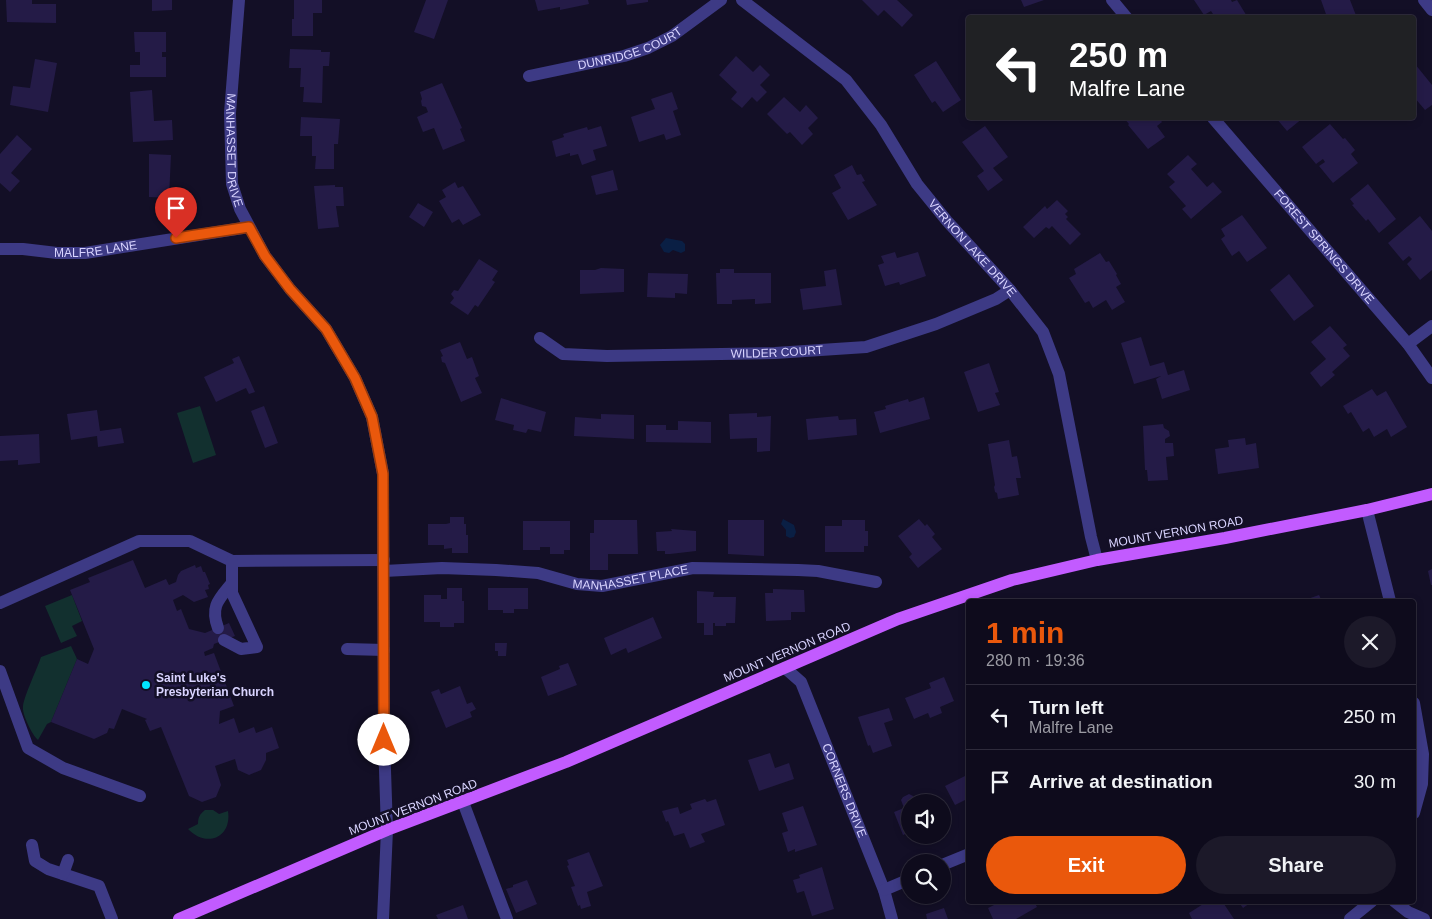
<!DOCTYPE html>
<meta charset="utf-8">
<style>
body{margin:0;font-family:Arial,sans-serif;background:#1c1929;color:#f1f3f6;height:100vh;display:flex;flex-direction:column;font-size:19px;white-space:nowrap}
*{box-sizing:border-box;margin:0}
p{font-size:16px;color:#9b9ba3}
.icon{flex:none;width:28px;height:28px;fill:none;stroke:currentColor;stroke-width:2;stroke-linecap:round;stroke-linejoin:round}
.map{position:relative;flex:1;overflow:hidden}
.details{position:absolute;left:966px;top:599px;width:450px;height:305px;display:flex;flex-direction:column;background:#0e0b1c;border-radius:5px;box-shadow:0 2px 8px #0003,0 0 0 1px #2e2b3b}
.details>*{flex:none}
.hud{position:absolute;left:966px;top:15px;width:450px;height:105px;border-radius:5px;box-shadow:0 2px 8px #0003,0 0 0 1px #2e2b3b;background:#202124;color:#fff;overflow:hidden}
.controls{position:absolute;left:901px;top:794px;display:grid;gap:10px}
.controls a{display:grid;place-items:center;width:50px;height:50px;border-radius:50%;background:#0e0b1c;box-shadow:0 2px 8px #0003,0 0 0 1px #2e2b3b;font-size:25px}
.pin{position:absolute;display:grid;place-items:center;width:42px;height:42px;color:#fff;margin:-51px -21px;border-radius:50% 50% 50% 0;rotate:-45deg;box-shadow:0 0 5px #0007}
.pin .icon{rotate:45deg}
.me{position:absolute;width:55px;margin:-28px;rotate:0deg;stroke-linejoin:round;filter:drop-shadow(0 0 4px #0008)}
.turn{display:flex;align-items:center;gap:18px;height:105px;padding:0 20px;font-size:22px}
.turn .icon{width:65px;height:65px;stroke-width:2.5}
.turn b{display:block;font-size:35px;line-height:42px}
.round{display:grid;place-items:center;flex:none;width:52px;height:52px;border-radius:26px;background:#1c1929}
.headline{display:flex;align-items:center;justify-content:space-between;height:85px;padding:0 20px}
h1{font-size:30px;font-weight:700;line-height:38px;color:#ea580c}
.action{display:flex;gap:10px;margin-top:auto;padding:10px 20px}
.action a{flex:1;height:58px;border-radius:30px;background:#ea580c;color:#fff;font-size:20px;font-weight:700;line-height:58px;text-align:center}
.action a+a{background:#1c1929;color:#f1f3f6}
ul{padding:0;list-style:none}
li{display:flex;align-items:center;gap:15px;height:65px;padding:0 20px;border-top:1px solid #2e2b3b}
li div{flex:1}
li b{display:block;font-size:19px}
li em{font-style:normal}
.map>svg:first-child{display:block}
</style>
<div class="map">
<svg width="1432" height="919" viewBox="0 0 1432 919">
<rect width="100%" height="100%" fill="#130f26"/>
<path fill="#12302f" d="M200 406 216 455 193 463 177 413Z
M72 595 82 621 72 626 77 636 61 643 45 606Z
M71 646 77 659 51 722 47 724 38 740C32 735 22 714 23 707 23 698 38 667 41 657Z
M205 810H213L219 814 228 811C232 838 206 848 188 829L198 824C198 817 200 814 205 810Z"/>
<path fill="#0a1f44" d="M666 238 682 241 685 244V251L681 253 673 250 669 253 664 252 660 245Z
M783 519 794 525 796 532 794 537 790 538 786 536V530L781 524Z"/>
<path fill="#241b47" d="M6 0H32V4H56V23L7 22Z
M152 0H172V10L152 11Z
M294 0H322V13H313V36H292V19H294Z
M426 0H448L434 39 414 32Z
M535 0H588L589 4 560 10V7L538 11Z
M626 0H648V2L627 5Z
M862 0H897L913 15 902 27 884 10 878 16Z
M1021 0H1044L1024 7Z
M1194 0H1231L1232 2 1237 0 1248 18H1208L1213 14 1211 11 1204 15Z
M1321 0H1350L1357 18H1332L1331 15 1327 17Z
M134 32H166V52H162V57H166V77H130V65H140V52H135Z
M290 49 321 50V52H330L329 66H323L322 103 303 102 304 87H300L301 68H289Z
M736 56 753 72 760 65 770 75 760 85 767 92 757 102 752 97 742 108 731 99 737 92 719 75Z
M35 59 57 63 48 112 10 105 13 86 30 88Z
M936 61 961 100 943 112 935 101 932 103 914 75Z
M1415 64 1432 85V105L1425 110 1414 97Z
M442 83 462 128 460 129 465 141 443 150 434 128 423 132 417 117 428 112 426 107 422 106 421 101 422 99 420 92Z
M152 90 154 121 172 120 173 140 133 142 130 92Z
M672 92 678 109 673 111 681 135 666 140 664 134 639 142 631 117 655 109 651 99Z
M784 97 800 112 806 105 818 118 808 128 813 134 802 145 790 132 787 134 767 114Z
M301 117 340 119 338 144H334V169H315L316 156H312V136H300Z
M1124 118H1159L1162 122 1157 126 1165 137 1148 149 1128 125 1129 124Z
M1276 118H1303L1287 131Z
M1330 124 1343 139 1345 138 1355 150 1351 154 1358 163 1333 183 1319 166 1325 162 1323 159 1316 164 1302 147Z
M601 126 607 146 593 150 596 160 582 165 578 154 570 156V153L556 157 552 141 564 137 563 134 587 127 588 130Z
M985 126 1008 157 993 168 1003 180 988 191 977 176 984 171 962 142Z
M17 135 32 149 11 173 20 181 10 192 0 183V154Z
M149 154 171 155 169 198 149 197Z
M1188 155 1197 164 1191 169 1207 187 1213 182 1222 192 1191 219 1182 209 1186 206 1169 187 1175 182 1167 174Z
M852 165 857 175 861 174 865 181 862 182 877 205 848 220 832 193 841 188 834 175Z
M613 170 618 190 596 195 591 176Z
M455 182 458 188 463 186 481 215 463 225 459 219 452 223 439 201 446 197 442 190Z
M1368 184 1396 219 1379 233 1368 219 1366 221 1352 205 1354 204 1350 199Z
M335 185V187H343L344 206H336L339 227 318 229 314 186Z
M1057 200 1068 211 1065 214 1068 217 1066 219 1081 234 1070 245 1052 226 1049 229 1046 227 1034 238 1023 227 1045 206 1047 209Z
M418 203 433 212 424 227 409 217Z
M1242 215 1267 248 1247 262 1239 251 1232 256 1221 239 1225 236 1221 229Z
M1420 216 1432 231V270L1420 280 1407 264 1412 259 1409 256 1403 261 1388 243Z
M895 252 897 258 918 252 926 276 900 285 899 282 885 286 878 265 884 263 881 256Z
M1100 253 1106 262 1109 261 1117 274 1116 275 1121 284 1116 287 1125 302 1112 310 1106 300 1093 308 1089 301 1085 303 1069 278 1076 274 1074 269Z
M479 259 498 271 492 280 495 282 478 307 475 305 468 315 450 303 454 298 451 294 454 290 458 291Z
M601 268 624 269V292L580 294V270H595Z
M720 269H734V273H771V303L755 304V299L732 300V304H717L716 273H720Z
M836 269 842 305 803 310 800 289 826 286 824 271Z
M648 273 688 274 687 294 675 293V298L647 297Z
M1289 274 1314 306 1294 321 1270 290Z
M1330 326 1347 345 1343 348 1350 356 1332 372 1335 375 1321 387 1310 373 1326 359 1311 342Z
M1141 337 1150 366 1164 362 1168 375 1184 370 1190 390 1162 399 1156 379 1161 376 1134 384 1121 343Z
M460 342 467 359 472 357 479 376 475 378 482 393 461 402 445 363 442 362 441 357 443 356 440 350Z
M239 356 255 392 249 394 246 388 216 402 204 377 234 363 232 359Z
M989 363 999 392 995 393 1000 405 978 412 964 372Z
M1372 389 1377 396 1386 391 1407 427 1391 437 1387 429 1374 437 1369 428 1363 432 1351 412 1348 414 1343 406Z
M924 397 930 419 880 433 874 412 886 409 885 406 908 399 909 402Z
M501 398 546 412 541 432 528 429 526 433 513 430 514 425 495 420Z
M264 406 278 443 265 448 251 411Z
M97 410 100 431 121 428 124 443 98 447 97 436 71 440 67 414Z
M757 413V417L771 416 770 451 757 452V438L730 439 729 414Z
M601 414 634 415V439L574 436 575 417 601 419Z
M838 416 839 420 856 419 857 435 808 440 806 419Z
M678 421 711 422V443L646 442V425H666V430H678Z
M1163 424 1164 428 1169 431 1170 436 1165 439V443H1173L1174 456 1166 457 1168 480 1148 481 1147 470H1145L1143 426Z
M39 434 40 463 18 465V460L0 461V436Z
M1245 438 1246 445 1256 443 1259 468 1218 474 1215 449 1229 447 1228 440Z
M1009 440 1012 457 1017 456 1021 478H1016L1019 495 998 499 997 493 995 492 994 487 995 485 988 444Z
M450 517H464V524H466V535H468V553H452V548L444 549V545H428V524H446L450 523Z
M919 519 925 526 927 524 935 534 932 537 942 549 918 568 909 557 912 554 898 536Z
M594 520H637L638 554H608V570H590V533H594Z
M728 520H764V556L728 554Z
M842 520H865V531H868V546H864V552H825V526H842Z
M523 521H570V550H564V554H550V547H540V550H523Z
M671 529 696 531V551L670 554H665V551H657L656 532 672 531Z
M133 560 145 588 166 579 169 585 176 582 178 575 181 571 195 565 196 568 201 566 203 572H205L210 584 208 585 209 589 205 590 208 597 194 602 183 595 173 600 177 611 181 609 189 629 205 633 229 623 235 636 214 644 213 648 204 652 205 656 214 653 234 706 220 711 219 724 234 718 239 733 254 727 256 733 272 727 279 748 266 753V760L261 770 249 775 238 770 235 759 215 766 221 785 216 797 202 802 189 796 161 727 150 731 145 720 147 719 122 709 114 729 109 728 107 733 94 739 51 722 77 659 88 664 94 649 70 590 90 582 88 578Z
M1432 569V585H1431L1428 571Z
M447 588H462V601H464V623H454V627H440V622H424V595H441V599H447Z
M488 588H528V609H514V613H503V610H488Z
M773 589 804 590 805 612H791V620L766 621 765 593H773Z
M697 591 714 592 713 597H736L735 623H726V626H715V623H713V635H704V623H697Z
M1319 595 1322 601H1302Z
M653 617 662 638 628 653 626 648 611 655 604 638Z
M495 643H507L506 656H498V651H495Z
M568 663 577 685 548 696 541 677 560 669 559 666Z
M944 677 954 701 940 707 942 713 930 718 928 713 914 719 905 698 931 688 929 683Z
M460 686 467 704 472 702 476 709 470 712 472 717 446 728 431 692 439 689 441 694Z
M889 708 893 720 884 723 892 746 873 753 870 745 868 746 858 717Z
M770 753 775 768 789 763 794 779 759 791 748 760Z
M969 774V798L955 805 945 786Z
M909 794 913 796 916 802H910V832L903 835 894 812 904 808 901 800 903 797Z
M933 796 936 802H918Z
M705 799 707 802 716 799 725 825 701 834 705 842 690 848 684 833 674 836 668 821 666 822 662 811 678 807 680 814 692 809 690 804Z
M803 806 817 845 795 852V849L788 852 782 833 788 831 782 813Z
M589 852 603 886 587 892 591 906 581 909 580 905 578 906 571 887 575 886 567 866 569 865 567 860Z
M822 867 834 909 812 916 804 891 797 893 793 880 800 878 799 875Z
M527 880 537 904 516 913 506 889 513 887V885Z
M1002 901H1034L1037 907 1016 919H993L988 908Z
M1208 901H1222L1234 919H1192L1189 913Z
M1238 901H1258L1252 905 1250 903 1243 908Z
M463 905 468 919H438L436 915Z
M944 908 948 919H927L926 914Z"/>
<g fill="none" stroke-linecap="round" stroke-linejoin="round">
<g stroke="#3d3a85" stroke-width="12">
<path id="s1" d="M239 0 230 113 232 184 240 209 265 256 290 289 326 329 355 378 372 417 383 474 384 740 387 830 383 919"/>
<path id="s2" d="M742 0 846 80 881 125 917 184 947 221 1010 290 1043 332 1059 374 1091 537 1097 560"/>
<path d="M1112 0 1127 18"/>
<path d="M1424 0 1432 10"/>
<path id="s3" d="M529 76 624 56 648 48 672 36 721 0"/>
<path id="s4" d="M1213 118 1408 344 1432 378"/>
<path id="s5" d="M0 249H23L57 253H85L249 227"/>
<path id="s6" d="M540 338 563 354 607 356 775 353 866 347 936 324 996 299 1010 290"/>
<path d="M1408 344 1432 326"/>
<path d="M1367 510 1390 601"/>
<path id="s7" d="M384 571 442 568 496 570 538 573 577 584 602 586 693 568 798 570 818 571 876 582"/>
<path d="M0 603 139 541H190L232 561 384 560"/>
<path d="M218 628C210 606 219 599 232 583"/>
<path d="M224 640 241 649 257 647 232 593V561"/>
<path d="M347 649 384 650"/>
<path id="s8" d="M785 668 801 682 884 890 892 919"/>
<path d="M0 671 28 748 63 768 140 796"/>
<path d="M1414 703 1423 754 1422 784 1414 813"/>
<path d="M463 802 507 919"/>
<path d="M32 845 35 861 48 869 99 886 112 919"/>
<path d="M942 865 969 854"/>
<path d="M63 874 68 860"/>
<path d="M884 890 910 879"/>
<path d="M1394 901 1408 912 1424 919"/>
<path d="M1350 919 1372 901"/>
</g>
<path stroke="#c25bff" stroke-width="12" d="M179 919 387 830 566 762 898 619 1012 580 1097 560 1225 538 1367 510 1432 494"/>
</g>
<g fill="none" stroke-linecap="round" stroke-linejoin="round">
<g stroke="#983908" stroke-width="12">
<path id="route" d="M176 238 249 227 265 256 290 289 326 329 355 378 372 417 383 474 384 740"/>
</g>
<use href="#route" stroke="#ea580c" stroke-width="9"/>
</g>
<circle fill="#00e5ff" stroke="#130f26" stroke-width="2" cx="146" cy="685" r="5"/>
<g text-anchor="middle" stroke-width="5" stroke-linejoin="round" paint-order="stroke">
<g font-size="12" fill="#d9d4ff" stroke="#130f26">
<text dy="4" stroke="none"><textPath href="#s3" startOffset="105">DUNRIDGE COURT</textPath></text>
<text dy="4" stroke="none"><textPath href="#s1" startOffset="151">MANHASSET DRIVE</textPath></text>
<text dy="4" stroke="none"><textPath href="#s4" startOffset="170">FOREST SPRINGS DRIVE</textPath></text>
<text dy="4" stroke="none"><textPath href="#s5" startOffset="96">MALFRE LANE</textPath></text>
<text dy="4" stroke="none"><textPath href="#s2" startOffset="342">VERNON LAKE DRIVE</textPath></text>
<text dy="4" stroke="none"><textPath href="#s6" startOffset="242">WILDER COURT</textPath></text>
<text transform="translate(1176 532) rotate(-10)" y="4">MOUNT VERNON ROAD</text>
<text dy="4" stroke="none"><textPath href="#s7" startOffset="249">MANHASSET PLACE</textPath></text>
<text transform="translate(787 652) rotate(-23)" y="4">MOUNT VERNON ROAD</text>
<text dy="4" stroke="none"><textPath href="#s8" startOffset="138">CORNERS DRIVE</textPath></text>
<text transform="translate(413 807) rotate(-21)" y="4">MOUNT VERNON ROAD</text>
</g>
<g font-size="12" font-weight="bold" fill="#d9d4ff" stroke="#130f26" text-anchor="start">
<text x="156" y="682">Saint Luke's<tspan x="156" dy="14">Presbyterian Church</tspan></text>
</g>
</g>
</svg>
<div class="controls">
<a><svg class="icon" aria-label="sound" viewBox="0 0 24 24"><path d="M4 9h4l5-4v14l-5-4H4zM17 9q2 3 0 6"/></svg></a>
<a><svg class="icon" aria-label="search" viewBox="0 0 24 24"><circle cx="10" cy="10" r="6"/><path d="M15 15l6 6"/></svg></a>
</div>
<div class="pin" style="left:176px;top:238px;background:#d93025"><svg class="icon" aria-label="arrive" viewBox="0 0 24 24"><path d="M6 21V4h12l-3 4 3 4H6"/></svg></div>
<svg class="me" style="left:384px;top:740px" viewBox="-20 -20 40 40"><circle r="19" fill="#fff"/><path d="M0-13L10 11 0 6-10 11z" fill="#ea580c"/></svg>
<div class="hud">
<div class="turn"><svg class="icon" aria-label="left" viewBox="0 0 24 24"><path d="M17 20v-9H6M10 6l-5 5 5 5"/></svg><div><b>250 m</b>Malfre Lane</div></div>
</div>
<section class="details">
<div class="headline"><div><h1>1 min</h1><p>280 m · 19:36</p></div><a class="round"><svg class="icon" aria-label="close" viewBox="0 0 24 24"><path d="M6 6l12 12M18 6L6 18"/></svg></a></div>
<ul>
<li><svg class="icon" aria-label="left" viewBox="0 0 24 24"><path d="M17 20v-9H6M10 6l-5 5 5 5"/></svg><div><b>Turn left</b><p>Malfre Lane</p></div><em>250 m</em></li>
<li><svg class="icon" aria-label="arrive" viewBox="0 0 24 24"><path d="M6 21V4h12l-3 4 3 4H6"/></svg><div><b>Arrive at destination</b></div><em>30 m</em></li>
</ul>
<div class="action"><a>Exit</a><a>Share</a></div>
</section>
</div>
